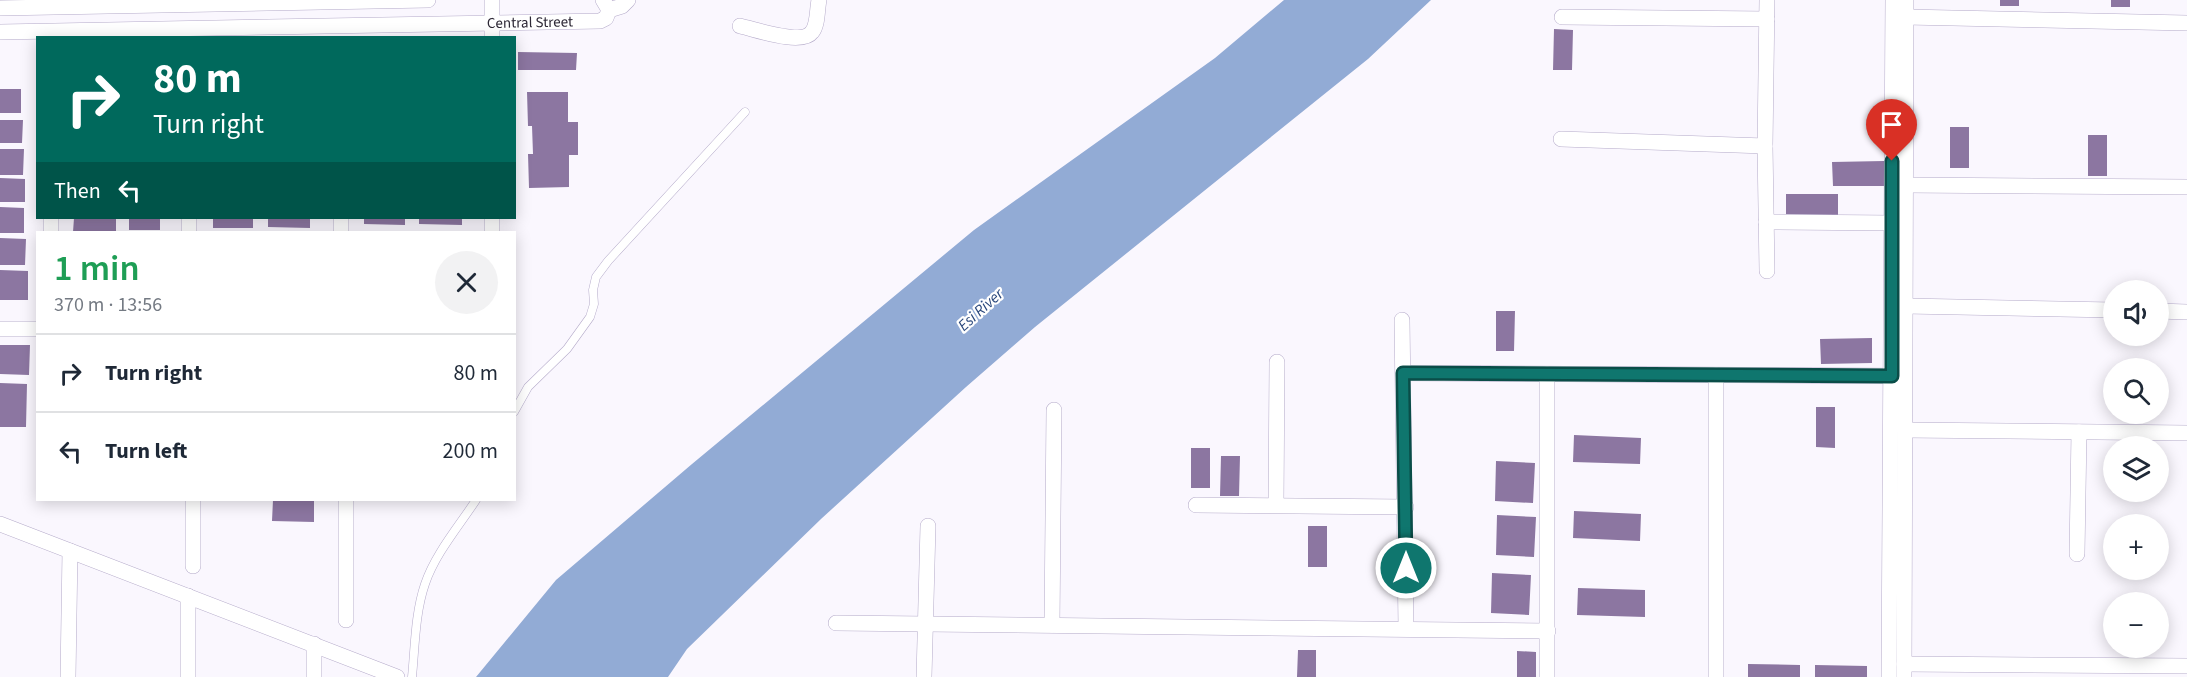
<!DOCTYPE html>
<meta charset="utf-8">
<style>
body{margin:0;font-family:"Source Sans 3",sans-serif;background:#f2f2f3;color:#1f2937;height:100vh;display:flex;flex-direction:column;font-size:22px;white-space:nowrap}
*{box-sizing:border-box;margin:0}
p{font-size:20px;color:#747a83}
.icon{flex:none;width:33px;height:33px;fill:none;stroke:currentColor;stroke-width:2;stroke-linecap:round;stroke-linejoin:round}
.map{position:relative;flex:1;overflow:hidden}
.sheet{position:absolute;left:36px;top:231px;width:480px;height:270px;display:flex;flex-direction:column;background:#fff;border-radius:0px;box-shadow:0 3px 15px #0003}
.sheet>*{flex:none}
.banner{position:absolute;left:36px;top:36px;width:480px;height:183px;border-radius:0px;box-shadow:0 3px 15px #0003;background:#00695c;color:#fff;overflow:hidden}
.tools{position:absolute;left:2103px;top:280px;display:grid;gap:12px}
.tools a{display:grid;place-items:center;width:66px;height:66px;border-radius:50%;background:#fff;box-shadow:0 3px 15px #0003;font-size:30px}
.pin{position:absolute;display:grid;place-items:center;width:51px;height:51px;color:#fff;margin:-62px -26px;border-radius:50% 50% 50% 0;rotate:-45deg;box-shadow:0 0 6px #0007}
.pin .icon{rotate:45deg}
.me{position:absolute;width:66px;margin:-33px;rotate:0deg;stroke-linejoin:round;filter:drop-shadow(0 0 4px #0008)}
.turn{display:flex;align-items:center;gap:21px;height:126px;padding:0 18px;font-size:27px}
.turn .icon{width:78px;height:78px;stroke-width:2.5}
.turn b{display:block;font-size:42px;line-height:51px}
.then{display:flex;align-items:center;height:57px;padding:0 18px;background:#0003;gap:12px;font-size:22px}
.round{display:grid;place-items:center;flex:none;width:63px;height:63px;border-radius:32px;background:#f2f2f3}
.overview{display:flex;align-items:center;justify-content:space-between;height:102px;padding:0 18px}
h1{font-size:36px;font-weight:600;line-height:45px;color:#1e9e55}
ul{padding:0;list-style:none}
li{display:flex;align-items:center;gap:18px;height:78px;padding:0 18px;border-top:2px solid #e0e1e3}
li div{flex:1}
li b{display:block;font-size:22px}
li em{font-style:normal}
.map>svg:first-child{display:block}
</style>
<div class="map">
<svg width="2187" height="677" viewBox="0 0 2187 677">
<rect width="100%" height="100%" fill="#faf7fe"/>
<path fill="#92abd5" d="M1284 0H1431L1368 59 1035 327 966 387 821 519 687 649 668 677H476L556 580 692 464 974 230 1215 58Z"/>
<path fill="#8c76a1" d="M2000 0H2019V6H2000Z
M2111 0H2130V7H2111Z
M1554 29 1573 30 1572 70H1553Z
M518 52 577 53 576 70H518Z
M0 89H21V113H0Z
M527 92H568V122H578V155H569V187L529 188 528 154H533L532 126H528Z
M0 120H23L22 143H0Z
M1950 127H1969V168H1950Z
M2088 135H2107V176H2088Z
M0 149H24L23 175H0Z
M1884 161V186H1833L1832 162Z
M0 178 25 179V202H0Z
M1786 194H1838V218L1786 219Z
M0 207 24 208V233H0Z
M74 218H116V232H73Z
M129 218H160V230H129Z
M213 218H253V228H213Z
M268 218H310V228L268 227Z
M364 218H405V225L364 224Z
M419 218H462V225L419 224Z
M0 238 26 239 25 265H0Z
M0 270 28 271V300H0Z
M1496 311H1515L1514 351H1496Z
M1872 338V363L1821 364 1820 339Z
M0 345H30L29 375 0 374Z
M0 383 27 384 26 427H0Z
M1816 407H1835V448L1816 447Z
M1574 435 1641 438 1640 464 1573 462Z
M1191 448H1210V488H1191Z
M1221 456H1240L1239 496H1220Z
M1496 461 1535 463 1533 503 1495 501Z
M273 500H314V522L272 521Z
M1574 511 1641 514 1640 541 1573 538Z
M1497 515 1536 517 1534 557 1496 555Z
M1308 526H1327V567H1308Z
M1492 573 1531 575 1529 615 1491 613Z
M1578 588 1645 590V617L1577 615Z
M1298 650H1316V677H1297Z
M1517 651 1536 652V677H1517Z
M1748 664 1800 665V677H1748Z
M1815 665 1867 666V677H1815Z"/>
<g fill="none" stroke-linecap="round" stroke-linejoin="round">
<g stroke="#b5abca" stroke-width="9">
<path id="service" d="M514 412 528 387 567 349 590 317 594 304 593 290 596 277 608 261 745 112
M412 677C415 647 415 613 425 584 435 554 459 526 476 500"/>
</g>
<g stroke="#b5abca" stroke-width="16">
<g id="minor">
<path d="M0 8 428 0"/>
<path d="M609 10 622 6 628 0"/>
<path d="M1562 17 1767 19"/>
<path d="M1906 17 2187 23"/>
<path d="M740 26C755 29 802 46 812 32 818 25 817 9 819 0"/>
<path id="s1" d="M0 32 600 21 606 18 609 10 603 0"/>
<path d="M492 38V0"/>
<path d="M1561 139 1765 146"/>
<path d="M1906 185 2187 187"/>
<path d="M51 218V232"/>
<path d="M189 218V232"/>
<path d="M341 218V232"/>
<path d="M1766 222 1892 223"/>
<path d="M492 232V218"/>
<path d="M1767 271 1765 146 1767 0"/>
<path d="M1906 306 2114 310"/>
<path d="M2158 311 2187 312"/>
<path d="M1402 320 1406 628"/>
<path d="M0 329H38"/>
<path d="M1403 373 1901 376"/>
<path d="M1547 374V677"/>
<path d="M1905 430 2187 433"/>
<path d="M193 500V566"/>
<path d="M346 500V620"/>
<path d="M1196 505 1406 507"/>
<path d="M1276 505 1277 362"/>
<path d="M0 524 397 677"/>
<path d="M2077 554 2079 432"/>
<path d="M836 623 1548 631"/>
<path d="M1052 625 1054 410"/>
<path d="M1904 664 2187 666"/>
<path d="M68 677 70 551"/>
<path d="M188 677V596"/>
<path d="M314 677V644"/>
<path d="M924 677 928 526"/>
<path d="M1716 677V375"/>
<path d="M1889 677 1893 0"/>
<path d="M1904 677 1906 0"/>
</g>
</g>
<use href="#service" stroke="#fff" stroke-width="8"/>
<use href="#minor" stroke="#fff" stroke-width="15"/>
</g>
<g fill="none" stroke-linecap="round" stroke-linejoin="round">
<g stroke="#0a4d48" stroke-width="15">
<path id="route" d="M1406 568 1403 373 1892 376V161"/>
</g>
<use href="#route" stroke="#0f766e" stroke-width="10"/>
</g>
<g text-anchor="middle" stroke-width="4.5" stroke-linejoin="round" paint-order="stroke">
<g font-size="15" fill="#2d2835" stroke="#fff">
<text dy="5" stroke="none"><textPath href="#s1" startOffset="530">Central Street</textPath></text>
</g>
<g font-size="16" font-style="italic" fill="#29477c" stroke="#fff">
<text transform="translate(980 309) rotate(-42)" y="6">Esi River</text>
</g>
</g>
</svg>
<div class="tools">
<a><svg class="icon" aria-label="sound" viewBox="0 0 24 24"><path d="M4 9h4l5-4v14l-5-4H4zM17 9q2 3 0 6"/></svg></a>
<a><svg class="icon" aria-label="search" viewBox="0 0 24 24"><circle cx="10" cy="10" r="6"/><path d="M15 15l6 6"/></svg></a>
<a><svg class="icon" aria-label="layers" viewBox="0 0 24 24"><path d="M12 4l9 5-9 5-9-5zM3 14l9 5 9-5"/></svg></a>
<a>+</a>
<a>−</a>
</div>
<div class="pin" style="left:1892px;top:161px;background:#d93025"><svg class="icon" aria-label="arrive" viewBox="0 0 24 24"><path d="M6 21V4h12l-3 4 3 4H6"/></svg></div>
<svg class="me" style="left:1406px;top:568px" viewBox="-20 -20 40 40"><circle r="17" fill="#0f766e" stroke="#fff" stroke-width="3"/><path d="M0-11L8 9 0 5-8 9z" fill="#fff"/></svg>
<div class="banner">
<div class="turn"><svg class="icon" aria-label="right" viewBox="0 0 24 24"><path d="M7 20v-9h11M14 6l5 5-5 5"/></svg><div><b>80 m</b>Turn right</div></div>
<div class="then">Then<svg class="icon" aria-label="left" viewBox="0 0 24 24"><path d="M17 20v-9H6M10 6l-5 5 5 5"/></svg></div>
</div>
<section class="sheet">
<div class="overview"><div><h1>1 min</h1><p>370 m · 13:56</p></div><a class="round"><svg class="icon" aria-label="close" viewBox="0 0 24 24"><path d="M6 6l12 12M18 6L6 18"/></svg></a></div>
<ul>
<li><svg class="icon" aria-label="right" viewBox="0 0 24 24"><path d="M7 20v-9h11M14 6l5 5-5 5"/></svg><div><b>Turn right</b></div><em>80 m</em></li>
<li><svg class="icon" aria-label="left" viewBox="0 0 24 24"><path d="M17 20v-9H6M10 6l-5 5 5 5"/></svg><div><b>Turn left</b></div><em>200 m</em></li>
</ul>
</section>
</div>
